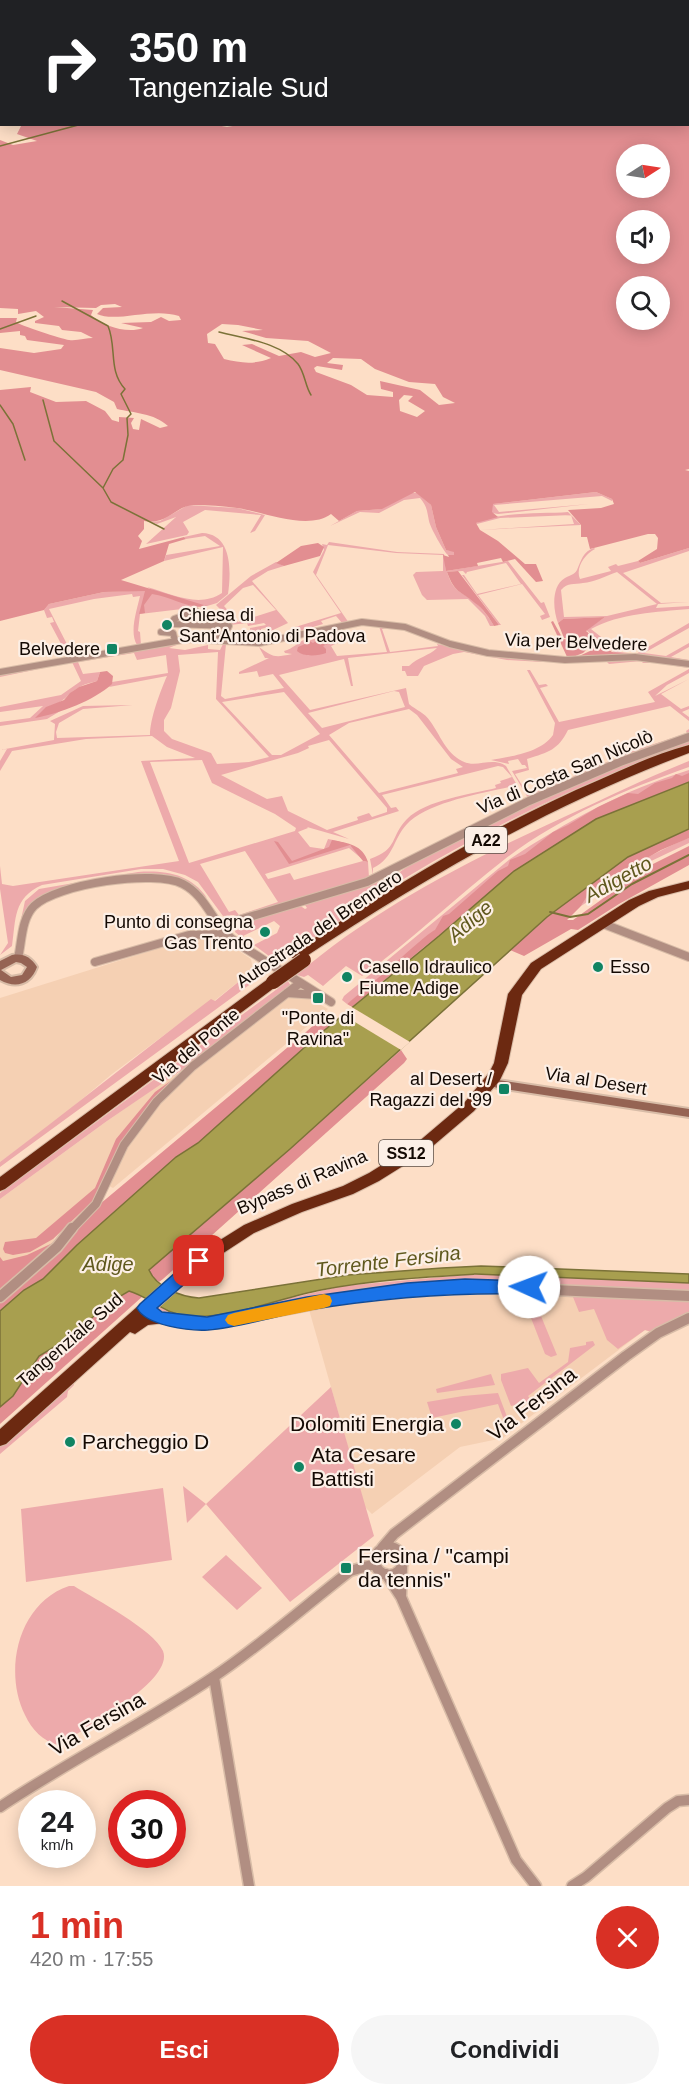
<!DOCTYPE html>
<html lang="it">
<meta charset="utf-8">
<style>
body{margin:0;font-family:Arial,sans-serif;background:#f6f6f6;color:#202124;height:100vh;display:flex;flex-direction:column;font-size:22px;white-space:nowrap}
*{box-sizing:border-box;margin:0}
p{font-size:20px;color:#757577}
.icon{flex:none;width:33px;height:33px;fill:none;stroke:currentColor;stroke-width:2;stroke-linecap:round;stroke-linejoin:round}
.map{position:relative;height:1886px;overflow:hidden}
.panel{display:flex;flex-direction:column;background:#fff;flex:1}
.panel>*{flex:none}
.banner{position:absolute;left:0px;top:0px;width:690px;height:126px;box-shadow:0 3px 15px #0003;background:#202124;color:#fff;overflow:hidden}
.needle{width:39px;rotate:78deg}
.controls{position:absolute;left:616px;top:144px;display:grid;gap:12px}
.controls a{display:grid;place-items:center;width:54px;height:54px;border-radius:50%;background:#fff;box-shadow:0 3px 15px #0003;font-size:30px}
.speed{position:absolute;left:18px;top:1790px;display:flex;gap:12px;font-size:30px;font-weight:700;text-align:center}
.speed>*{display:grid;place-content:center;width:78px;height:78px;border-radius:50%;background:#fff;box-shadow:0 3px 15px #0003;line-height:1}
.speed small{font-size:15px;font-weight:400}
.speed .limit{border:9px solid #d22;background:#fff;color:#111}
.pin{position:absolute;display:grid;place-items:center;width:51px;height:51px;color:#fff;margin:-26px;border-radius:12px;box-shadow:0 3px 9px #0006}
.me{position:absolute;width:66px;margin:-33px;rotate:272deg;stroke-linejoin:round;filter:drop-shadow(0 0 4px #0008)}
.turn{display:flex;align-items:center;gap:21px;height:126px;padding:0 30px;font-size:27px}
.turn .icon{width:78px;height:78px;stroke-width:2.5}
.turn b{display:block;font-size:42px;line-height:51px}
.round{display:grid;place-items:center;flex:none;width:63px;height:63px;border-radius:32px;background:#f6f6f6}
.summary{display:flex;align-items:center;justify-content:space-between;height:102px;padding:0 30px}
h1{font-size:36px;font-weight:800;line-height:45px;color:#d93025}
.cta{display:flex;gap:12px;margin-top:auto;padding:12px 30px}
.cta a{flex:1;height:69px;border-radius:36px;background:#d93025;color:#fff;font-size:24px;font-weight:800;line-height:69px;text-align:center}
.cta a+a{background:#f6f6f6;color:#202124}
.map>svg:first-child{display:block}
</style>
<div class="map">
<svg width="689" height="1886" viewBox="0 0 689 1886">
<rect width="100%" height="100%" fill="#fddec6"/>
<path fill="#f5d0b3" d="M199 938 218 941 233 947 251 959 253 970 214 1001 211 1000 112 1074 57 1120 0 1162V998L179 942Z
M297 995 314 1001 328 1009 113 1188 109 1186 125 1146 152 1109 199 1063 289 996Z
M176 1073 180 1076 135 1125 99 1195 54 1239 58 1244 0 1295V1199L107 1121Z
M419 1290 631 1295 653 1333 645 1330 518 1426 515 1421 509 1422 512 1431 503 1438 460 1447 372 1514 365 1507 308 1306Z"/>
<path fill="#edaaab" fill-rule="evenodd" d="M596 492 612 499V501L602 496 494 505 499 512 589 504 498 514 492 513V504Z
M409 493H417L431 505 436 527 446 550 454 551 455 555H448C444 552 430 527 429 521 427 511 427 506 420 498L404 500 379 513 360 512 330 526 357 511 381 509Z
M188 505 237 508 265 515 255 531 250 533 261 515 205 510 183 522 189 532 187 535 146 544 176 517 157 524 151 522 160 521Z
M568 512 581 525 480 530 574 524 571 515 500 518 473 525C494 511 543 514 568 512Z
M202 533C233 534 231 573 228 594L217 603 207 606 140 614 138 631 140 632 141 645H137C129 632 137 610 140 596L133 597 132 594 94 599 49 609 72 654 67 655 50 623 54 622 52 617 47 618 44 610 49 604 104 592 152 590 147 587C175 595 199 608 222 593L223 547 164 561 166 555 220 546 205 536 186 539 184 537Z
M329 542 397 552 444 554 446 571 508 561 541 603 544 602 550 617 542 620 540 616 545 614 522 584 478 595 501 625H499L462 575H464L477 594 521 584 506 563 467 572 466 574 463 571 447 572C454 594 461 590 476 603 483 610 489 617 494 626H490L485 616 468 599 427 600 422 595 413 575 416 572 443 571V555L396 553 328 545 316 575 349 623 343 624 336 616 321 621 323 624 296 632 292 628 341 613 313 572 324 550 322 544 327 545Z
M594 548 595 549C585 554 575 568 580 579L611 571 608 567 616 564 618 566 638 561 640 563 689 548V551L623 573 661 603 689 602 658 604 656 608 689 606V609C657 612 620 613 591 629L620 652 636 654 689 623V628L644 653 666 656 689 643V647L671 657 689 660V663L616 654 586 630 605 617 563 619 558 623C553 610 551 586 565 578 570 575 574 575 577 570 581 561 583 551 594 548ZM617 572 657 604 607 616 564 617 561 590C568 582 574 585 583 583 594 582 606 576 617 572Z
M276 562 284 566 268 571 252 581 288 623 271 631 268 627 261 629V635H251L250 628 266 625 264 623 248 626 247 623 230 625V621L213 622 212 616 226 615 216 605 251 576ZM253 585 276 610 238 622 224 606 243 588Z
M379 626 392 627 382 629 390 652 438 646 437 644 500 656 637 658 689 665V668L656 663H643L641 661 609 664 607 662H542L507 660 464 652 453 654 424 666 418 676H407L405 671H402V666H409C418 657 429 656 437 648L348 658 353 686H351L344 659 279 675 310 710 406 688 409 704C416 710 425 713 430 721 441 736 445 752 462 761 476 769 492 756 506 766L517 785C485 793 435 800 410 821 393 836 395 858 373 868V875L525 800 373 875 370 859C399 849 390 836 407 819 426 800 471 794 496 788L495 785 501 783 500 781 512 777 503 767 498 766 382 795 391 808 396 807 399 811 333 832 349 839 307 827 308 828 298 832 310 847 324 849 328 839C342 842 357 844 362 859L349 848 265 874 268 879 290 873 294 880 363 861 368 862 369 878 236 918 234 915 223 916 198 882 185 875 163 869H141L42 885C13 898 16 919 12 946L0 955 8 943 0 889V866L2 884 13 886 179 861 141 761 195 758 167 747 152 736 86 739 12 751 0 771V761L7 749 0 750 54 740 55 724 50 721 83 706 133 705 83 709 59 723 56 732 57 738 150 735C150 719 160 692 167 676L109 687 112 682 168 673 166 655 137 660 134 653 78 662 83 674 100 672 97 681C90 683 84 684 78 688 67 694 64 703 50 706L52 712 62 710 47 719 0 726V722L30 718 43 706 0 712V707L61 695 81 681 72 662 0 677V674L181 643 169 648 185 650 208 645V649L220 650 223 644H226L221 696 225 699 284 688 273 674 259 677 257 671 239 674V672L269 658H265L259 647C273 657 274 658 292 654L285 653 284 651C293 649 298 642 306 639L309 641 317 637 319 634 342 628 334 632 336 637 360 632V634L331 646 337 656 387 652ZM218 652 216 699 269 757 249 762 217 764 211 753 172 739 164 731V720L171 708 180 671 178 655ZM394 691 399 692 405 707 322 728 308 713ZM284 692 320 734 281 755H272L222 702ZM409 709 417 715 451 759 463 767 456 769 458 773 379 793 329 735 349 723ZM329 740 387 808V812L372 817 369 813 357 817 358 820 327 830 288 811 282 796 267 799 221 775 298 753 309 748 308 746ZM202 760 212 783 275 814 296 828 295 831 189 863 150 762ZM245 851 278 902 239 915 235 910 229 912 200 864Z
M689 669V673L667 685 655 696 689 679 661 694 681 709 689 706V709L682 712 689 717V721L670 706 568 730C558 750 549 752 527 759L529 770 515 774 528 795 552 786 551 784 575 776 574 774 621 757V755L687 733 686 731 689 729V735L528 798 512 771 527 768 525 765H522L518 759 508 761 509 764 491 760C508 757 541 753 553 735L555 723 527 670H530L539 685 546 684 548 686 540 688 559 722 655 702 648 692Z
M689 738V744C588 780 499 822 407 877 362 903 321 936 277 962L254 945 277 933 280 926 274 921 243 936 247 942 235 932 236 928 240 927 238 923 299 905 305 909 307 908 305 905 386 879 387 881 407 867V865L545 795Z
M689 761V767C624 790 560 817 505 859 456 897 412 940 362 976L346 966 323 986 308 975 304 977 297 975C373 909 472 859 564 817 606 798 646 778 689 761Z
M689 770V782L659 792 347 1004 342 1000 344 996 510 859C567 821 624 790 689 770Z
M689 838V843L647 863 581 906C584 901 587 895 591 890 597 883 679 840 689 838Z
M138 872C165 870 191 874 207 898 185 880 173 871 143 875L48 892 32 903 20 924 25 901 39 889Z
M253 970 255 973 263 975 0 1167V1162C71 1109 140 1053 211 999L215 1001Z
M288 981 291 986 198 1059 107 1121 0 1199V1193Z
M476 1274 689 1283V1295L445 1285 232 1318 190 1320 159 1313 151 1309 156 1306 180 1315 203 1316 231 1312 342 1286Z
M571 1292 689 1297V1314L652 1332 645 1330 618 1349 607 1340 594 1309 579 1312Z
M541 1316 557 1355 551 1357 545 1354 531 1318Z
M593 1341 595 1345 528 1396 532 1401 511 1406 501 1380V1374L528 1368 539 1383 568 1362 570 1348 586 1345V1342Z
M491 1374 495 1385 437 1393 436 1389Z
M73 1378 74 1385 68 1391 67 1397 0 1454V1444Z
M331 1387 374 1536 290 1602 206 1504 187 1523 183 1486 206 1504Z
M498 1393 509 1422 505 1423 498 1404 432 1418 427 1402 463 1396Z
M163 1488 172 1560 26 1582 21 1509Z
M226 1555 262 1588 237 1610 202 1577Z
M69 1586H74C95 1599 154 1630 163 1651 175 1681 79 1732 58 1745 43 1741 32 1730 25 1715 3 1671 18 1603 69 1586Z"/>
<path fill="#e28e91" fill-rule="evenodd" d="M0 0H689V469L685 470 689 471V548L640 563 638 561 657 549 658 538 655 534H648L590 549 587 537H581V525L568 510 601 508 614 504 612 499 596 492 493 504 492 512 498 517 476 523 480 530 498 541 525 564H536L543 581 536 582 515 559 503 562 501 558 477 563 478 566 446 571 443 555 449 557 448 555H454V552L446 550 436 527 431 505 415 492 382 509 357 511 339 521 331 514C308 531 264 512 237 508 223 506 208 505 195 505 177 504 167 526 144 521V529L138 536 142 541 139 549 184 537 186 539 169 544 164 561 121 580 207 606C187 609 172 597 152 594L144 605 145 613 139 614 145 591 104 592 49 604 44 610 0 621V390L31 387 30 392 56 402 86 401 105 411 112 420 119 422V417L134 418 131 423 133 429 139 430 141 419 160 428 168 426C154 413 134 413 117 409L114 402 96 392 0 370V348L34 353 61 349 64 345 27 340 25 336 20 335V331L0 333V318H17L16 322C19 325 62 339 69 340 77 341 86 338 93 338L81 332 62 330 59 326 35 323V321L44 317 36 311 18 314V309L0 308V140L13 145 37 141 17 134 22 124H211L227 127 244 124H688V2H2L1 42ZM627 154H660V188H627ZM627 220H660V254H627ZM627 286H660V320H627ZM115 304 122 307 103 308 97 314C116 323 152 307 179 316L181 320 169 321 161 317 151 322 121 323 143 328C127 334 103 326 91 315L93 310 54 307 96 308 101 305ZM222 324 238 325 263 330 242 331 266 338 308 341 331 353 315 357 301 352 279 356 252 344 242 345 271 358C254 365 241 363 224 359L215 344 208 343 207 334ZM333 358 361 359 375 369 409 382 435 384 443 397 455 403 439 405 420 390 380 381 381 389 393 392V397L367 395 351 385 316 372 314 368 317 366 342 370 343 365 327 363ZM404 395 413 396 408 401 425 411 417 417 400 411 399 400Z
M318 543 324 547 320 556 284 566 276 563 301 546Z
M458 571 499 625 494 626C489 617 483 609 475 603 460 590 455 594 447 572Z
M605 617 586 631 612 652 633 655 577 657 590 651V644L583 639 564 638 558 623 563 619Z
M553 621 563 639 583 641 588 648 583 653 568 659 551 622Z
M321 637 332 642 323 646 326 649V653C318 656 303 657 297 651L298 647 305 644 306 639 313 643Z
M107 671 113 676 112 684C93 701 61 713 35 718L46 707 64 700 70 693 79 687 97 681 100 672Z
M689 773V782L596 819 424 947 352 1007 347 1004 397 962C400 958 431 931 435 930L443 916 449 914 498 871 508 866 510 860 525 854 553 832 568 825 598 807 628 793 638 794 655 783 672 778 676 774 682 776Z
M689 829V838L661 850 591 890 581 906 567 920H573L647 867 689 846V865L619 904 578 930 571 929 524 956 510 950 547 917 628 857Z
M332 840C348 843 363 845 368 862L363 861 350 845 289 864 274 841 278 842 292 861 329 847Z
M327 1020 335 1022 198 1143 176 1157 77 1245 43 1279 24 1290 0 1311V1300L82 1219 306 1032 317 1022Z
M401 1050 407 1059 404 1063 163 1279 159 1282 152 1277 149 1269 290 1149Z
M179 1075 135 1125 99 1195 53 1239 30 1252 13 1255 5 1253 3 1249 5 1242 36 1238 95 1188 116 1139 155 1092Z
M59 1240 0 1295V1257L3 1261 27 1255Z
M130 1291 143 1296 0 1424V1407L13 1396 39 1356 69 1338 110 1302Z"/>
<path fill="#a89f4f" stroke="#7b7238" stroke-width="1.5" d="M689 782V829L628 857 547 917 290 1149 149 1270C156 1287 181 1297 199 1298L348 1275 442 1268 481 1266 689 1274V1283L476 1274C425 1277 372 1280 321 1290 279 1298 230 1320 187 1316 164 1314 150 1297 129 1291L110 1302 69 1338 39 1356 13 1396 0 1407V1311L24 1290 43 1279 77 1245 176 1157 198 1143 315 1038 439 936 514 871 596 819Z"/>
<path fill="#fddec6" d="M350 1006 410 1042 401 1050 340 1013Z"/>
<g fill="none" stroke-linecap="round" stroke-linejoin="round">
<path stroke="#7b7238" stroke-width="1.5" d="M605 0 610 2
M0 146 82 124
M62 301 108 326C117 347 108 371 125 389L121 394 131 414 127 418 128 435 123 460 113 469 103 488
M0 329 36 316
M219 332C245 339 280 342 298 364 305 373 305 386 311 395
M43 400 54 441 103 488 111 502 164 529
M0 405 13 424 25 460"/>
<path stroke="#7b7238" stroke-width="2" d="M550 912 570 917 588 914 632 884 689 855"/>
<g stroke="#d8bca7" stroke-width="6">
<path id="street-far3" d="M218 0 220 2"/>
</g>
<g stroke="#d8bca7" stroke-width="8">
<path id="street-far2" d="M173 624 229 626 226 632 217 639
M173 624 174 619 196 611
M161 632 173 633 175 641
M0 672 188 639 259 643 362 622 405 627 450 644 488 653 565 660 635 657 689 664"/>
</g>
<g stroke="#d8bca7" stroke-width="10">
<path id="street-far1" d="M601 923 689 957
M219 926 367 882 529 801 620 762 689 737
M18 958C22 942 21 919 34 906 56 884 155 869 183 884 206 896 212 922 231 938 241 947 254 953 265 961 287 974 309 988 331 1002
M95 962 189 935 225 934
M287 993 317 995
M71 1230 96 1204 124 1145 157 1101 193 1066 300 983"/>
</g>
<g stroke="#d8bca7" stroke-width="13">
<path id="street" d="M0 1297 57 1247 72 1228
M157 1316 183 1322 216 1323 365 1294 465 1286 689 1296
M375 1561a14 14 0 1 1 28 0a14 14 0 1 1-28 0Z
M382 1548 394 1534 626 1356 658 1333 689 1318
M386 1574 401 1597 516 1860 536 1886
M401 1596 402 1568
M214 1677 249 1886
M0 1807C69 1761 143 1724 212 1678 259 1647 305 1606 350 1571L375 1564
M572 1886 586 1877 667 1808 678 1801 689 1800"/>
</g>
<g stroke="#d8bca7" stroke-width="4">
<path id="secondary" d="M12 955C23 953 31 957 37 967 31 984 16 989 0 980V961ZM16 962 21 963 27 967 22 975 11 977 1 970Z
M498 1080 689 1109V1117L498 1088 494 1087 492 1084 494 1081Z"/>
</g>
<g stroke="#d8bca7" stroke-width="2">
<path id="highway" d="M689 745V753C550 805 425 878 302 959L297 961 290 956 292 953C390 888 491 826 599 780 628 767 658 753 689 745Z
M689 881V889L658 897 639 906 541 969 522 995 508 1063 500 1080 474 1111 427 1151 379 1181 353 1194 302 1212 254 1233 205 1265 153 1312 165 1313 167 1318 165 1323 148 1325 135 1334 130 1332 6 1444 0 1446V1429L193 1257 244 1225 292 1204 343 1186 369 1173 417 1143 464 1103 489 1073 494 1063 508 994 531 963 629 900 649 891Z
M273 977 280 982 278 985 5 1189 0 1191V1177L268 979Z"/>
</g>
<use href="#street-far3" stroke="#b18e82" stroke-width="4.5"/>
<use href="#street-far2" stroke="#b18e82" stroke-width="6"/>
<use href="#street-far1" stroke="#b18e82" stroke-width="8"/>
<use href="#street" stroke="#b18e82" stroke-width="10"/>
<use href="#secondary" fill="#956353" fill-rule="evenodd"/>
<use href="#highway" fill="#6c2911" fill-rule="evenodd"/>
<g stroke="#d8bca7" stroke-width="16" stroke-linecap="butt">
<path id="highway-bridge" d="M273 982 304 960"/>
</g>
<use href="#highway-bridge" stroke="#6c2911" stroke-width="14"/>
</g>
<path fill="#1a73e8" stroke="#114b97" stroke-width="1.5" d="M199 1255 205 1257 207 1261 205 1266 157 1308 162 1312 207 1317 307 1297 407 1283 465 1279 529 1281 535 1283 537 1287 535 1292 529 1294C454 1292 381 1298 307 1310 274 1316 241 1327 208 1330 190 1331 146 1326 137 1308L140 1304 193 1257Z"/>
<path fill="#f59e0b" d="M324 1294 330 1296 332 1301 330 1306 324 1308 234 1326 228 1324 225 1320 228 1315 234 1313Z"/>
<g fill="#108463" stroke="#fcefe6" stroke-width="2">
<circle cx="167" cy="625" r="6"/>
<rect x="106" y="643" width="12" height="12" rx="3"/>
<circle cx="265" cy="932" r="6"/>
<circle cx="598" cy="967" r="6"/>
<circle cx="347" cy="977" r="6"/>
<rect x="312" y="992" width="12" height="12" rx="3"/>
<rect x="498" y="1083" width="12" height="12" rx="3"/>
<circle cx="456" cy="1424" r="6"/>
<circle cx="70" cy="1442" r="6"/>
<circle cx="299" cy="1467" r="6"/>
<rect x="340" y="1562" width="12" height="12" rx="3"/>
</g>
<g text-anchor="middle" stroke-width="4.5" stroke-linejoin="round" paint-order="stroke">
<g fill="#fcefe6" stroke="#594e47" stroke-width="1.5">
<rect x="465" y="827" width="42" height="26" rx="4.5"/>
<rect x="379" y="1140" width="54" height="26" rx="4.5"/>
</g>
<g font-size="16" font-weight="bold" fill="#130903">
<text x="486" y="846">A22</text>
<text x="406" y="1159">SS12</text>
</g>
<g font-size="18" fill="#130903" stroke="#fcefe6" text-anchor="start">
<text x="179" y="621">Chiesa di<tspan x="179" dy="21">Sant'Antonio di Padova</tspan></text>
<text x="100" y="655" text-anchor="end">Belvedere</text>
<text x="253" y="928" text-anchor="end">Punto di consegna<tspan x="253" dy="21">Gas Trento</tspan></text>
<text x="359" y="973">Casello Idraulico<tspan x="359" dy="21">Fiume Adige</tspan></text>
<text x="610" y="973">Esso</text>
<text x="318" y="1024" text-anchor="middle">"Ponte di<tspan x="318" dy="21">Ravina"</tspan></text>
<text x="492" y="1085" text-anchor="end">al Desert /<tspan x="492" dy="21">Ragazzi del '99</tspan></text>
</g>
<g font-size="18" fill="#130903" stroke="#fcefe6">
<text transform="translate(576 642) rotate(2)" y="6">Via per Belvedere</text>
<text transform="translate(565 772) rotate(-23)" y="6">Via di Costa San Nicolò</text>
<text transform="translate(319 929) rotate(-34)" y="6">Autostrada del Brennero</text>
<text transform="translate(196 1046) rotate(-40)" y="6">Via del Ponte</text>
<text transform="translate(596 1081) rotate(9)" y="6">Via al Desert</text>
<text transform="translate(302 1182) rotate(-23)" y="6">Bypass di Ravina</text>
<text transform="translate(70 1340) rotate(-41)" y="6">Tangenziale Sud</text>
</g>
<g font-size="20" font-style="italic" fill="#5f581d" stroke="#fcefe6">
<text transform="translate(618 879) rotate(-29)" y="7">Adigetto</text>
<text transform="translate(470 921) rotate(-41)" y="7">Adige</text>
<text transform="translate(388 1261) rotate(-7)" y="7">Torrente Fersina</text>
<text x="108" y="1271">Adige</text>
</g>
<g font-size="21" fill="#130903" stroke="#fcefe6">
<text transform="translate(532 1404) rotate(-38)" y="7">Via Fersina</text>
<text transform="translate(97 1724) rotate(-30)" y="7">Via Fersina</text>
</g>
<g font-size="21" fill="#130903" stroke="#fcefe6" text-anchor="start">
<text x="444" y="1431" text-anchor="end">Dolomiti Energia</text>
<text x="82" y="1449">Parcheggio D</text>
<text x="311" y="1462">Ata Cesare<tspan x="311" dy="24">Battisti</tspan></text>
<text x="358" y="1563">Fersina / "campi<tspan x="358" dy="24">da tennis"</tspan></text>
</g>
</g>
</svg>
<div class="controls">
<a><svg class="needle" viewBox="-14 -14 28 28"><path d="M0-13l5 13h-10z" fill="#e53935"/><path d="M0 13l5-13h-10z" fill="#757577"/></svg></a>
<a><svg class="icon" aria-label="sound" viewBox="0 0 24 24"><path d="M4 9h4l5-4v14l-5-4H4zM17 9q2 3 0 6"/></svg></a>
<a><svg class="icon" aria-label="search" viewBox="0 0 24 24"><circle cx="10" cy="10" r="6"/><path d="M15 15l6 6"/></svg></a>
</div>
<div class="speed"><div>24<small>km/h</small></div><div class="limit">30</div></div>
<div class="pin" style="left:199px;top:1261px;background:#d93025"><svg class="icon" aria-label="arrive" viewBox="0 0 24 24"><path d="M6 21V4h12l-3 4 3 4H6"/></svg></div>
<svg class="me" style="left:529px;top:1287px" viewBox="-20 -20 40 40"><circle r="19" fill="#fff"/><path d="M0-13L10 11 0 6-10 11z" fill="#1a73e8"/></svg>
<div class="banner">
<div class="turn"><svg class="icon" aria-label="right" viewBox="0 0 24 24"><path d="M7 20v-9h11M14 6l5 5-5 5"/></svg><div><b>350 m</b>Tangenziale Sud</div></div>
</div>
</div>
<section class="panel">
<div class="summary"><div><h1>1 min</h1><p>420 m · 17:55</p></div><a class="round" style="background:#d93025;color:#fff"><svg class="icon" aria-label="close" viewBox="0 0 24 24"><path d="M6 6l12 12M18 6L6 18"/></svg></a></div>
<div class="cta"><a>Esci</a><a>Condividi</a></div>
</section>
